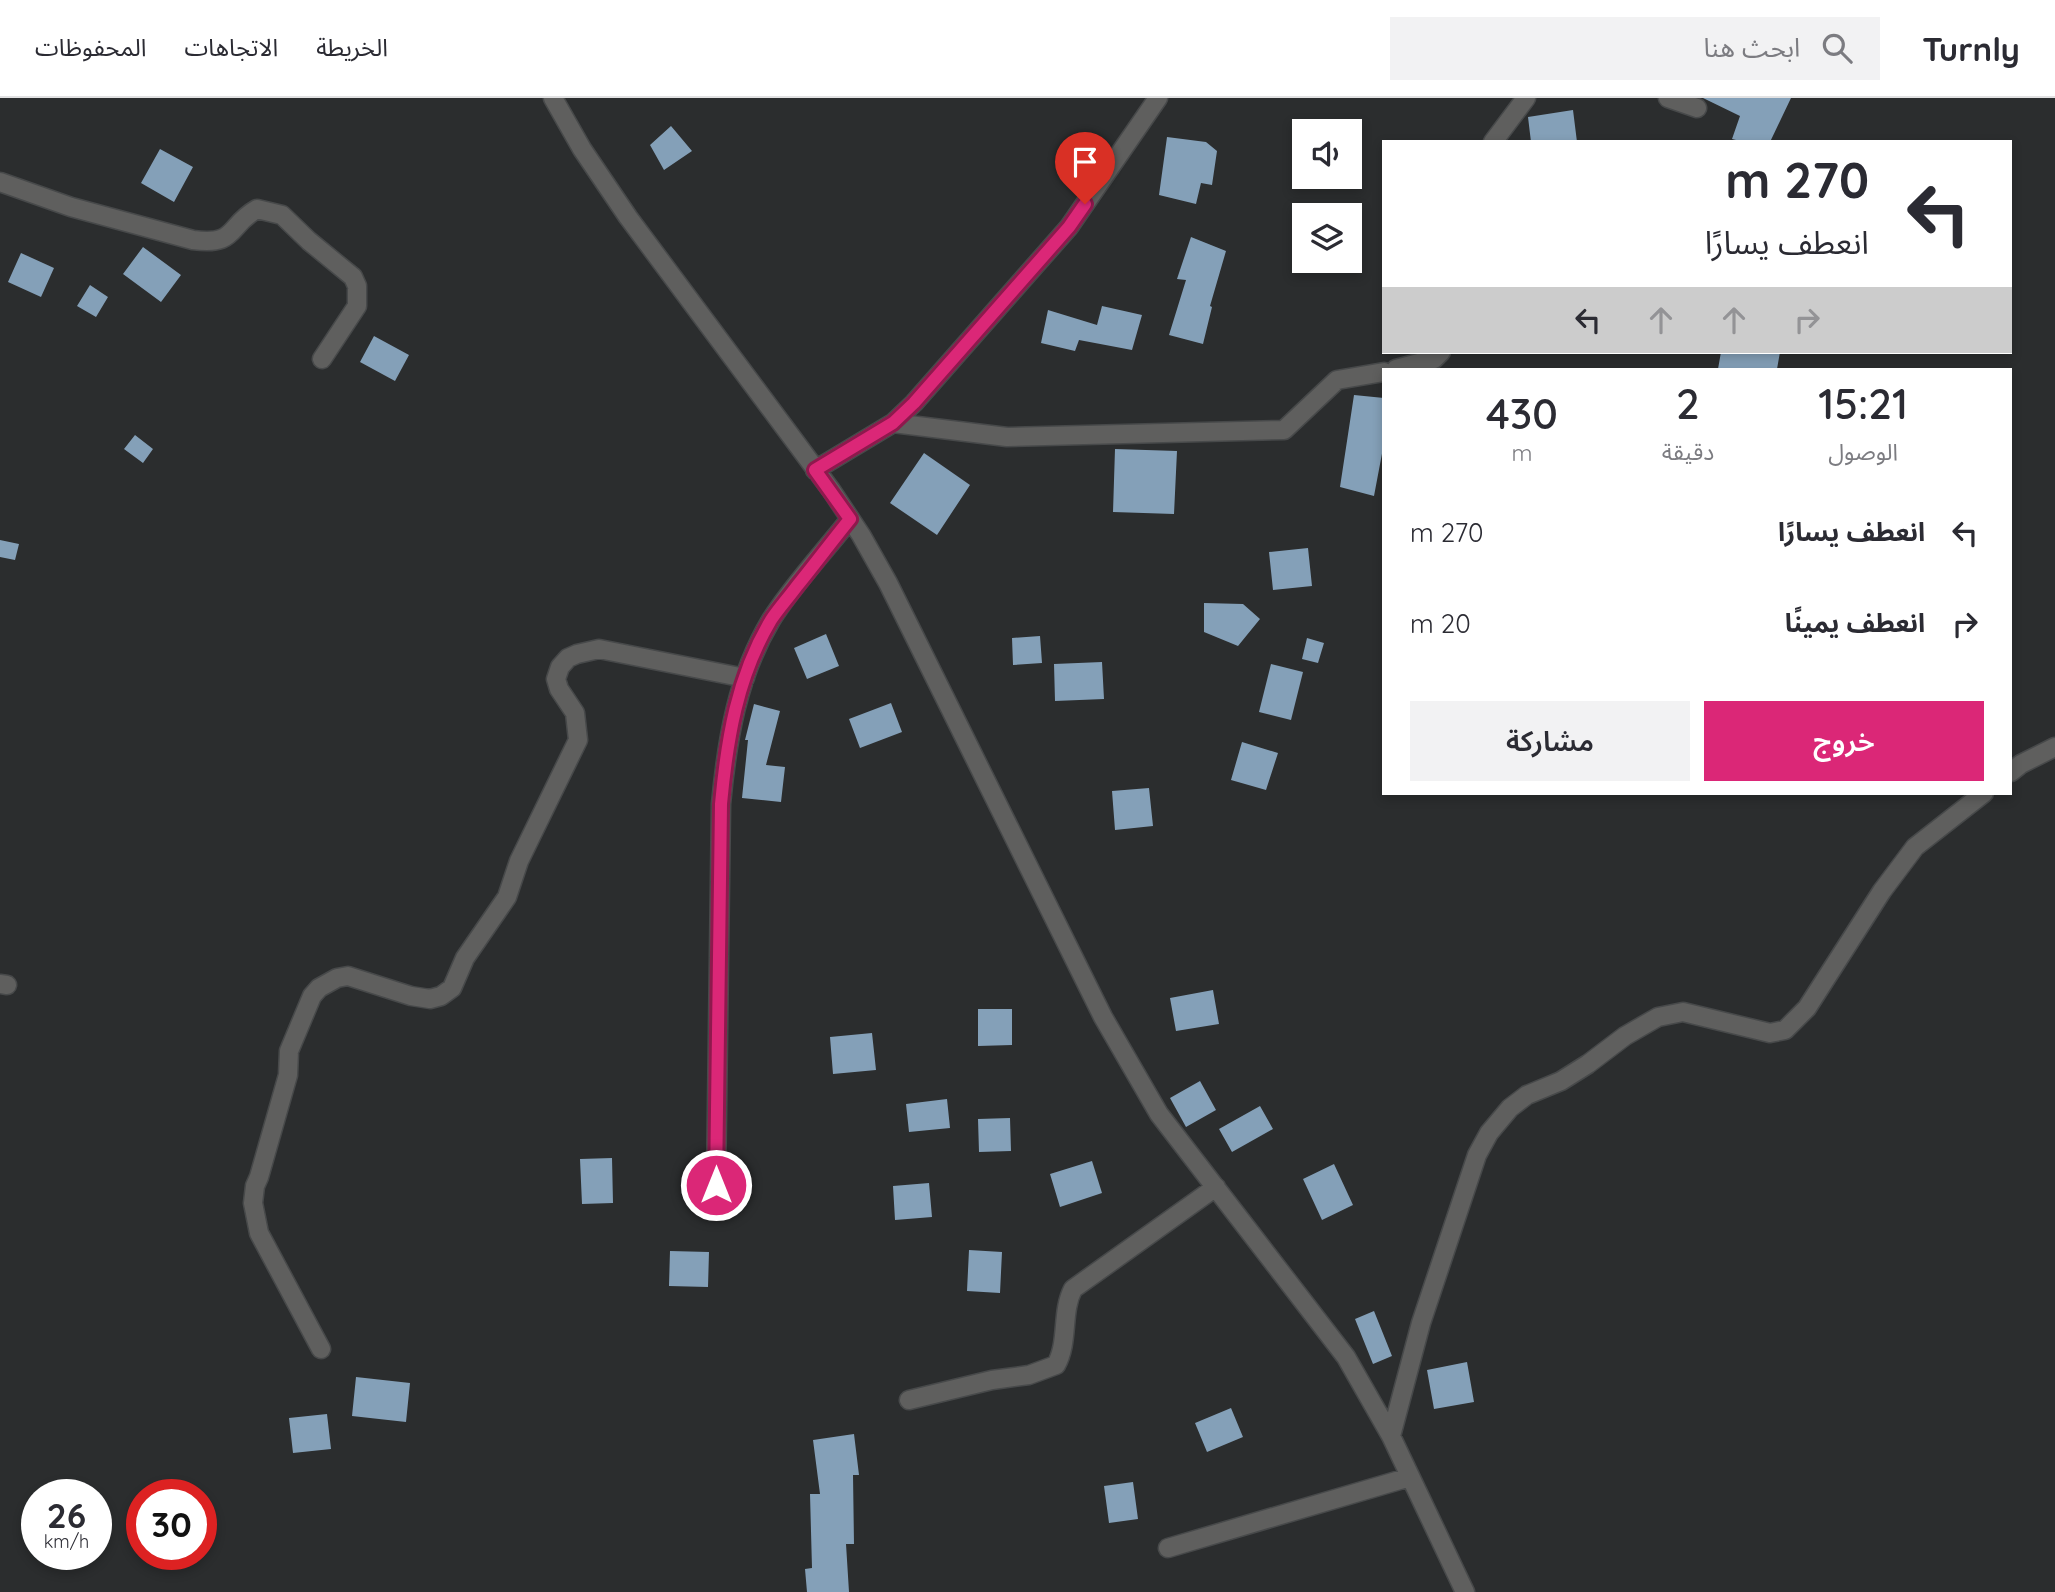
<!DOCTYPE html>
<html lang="ar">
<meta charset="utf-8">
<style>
body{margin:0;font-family:Quicksand,"Noto Sans Arabic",sans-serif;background:#f2f2f3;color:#2b2b33;direction:rtl;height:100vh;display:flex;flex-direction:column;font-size:26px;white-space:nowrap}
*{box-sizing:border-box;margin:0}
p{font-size:23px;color:#7c7c81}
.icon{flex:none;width:38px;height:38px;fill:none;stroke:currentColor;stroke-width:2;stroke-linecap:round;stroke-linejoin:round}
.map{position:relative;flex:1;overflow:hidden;direction:ltr}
.sheet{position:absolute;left:1382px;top:270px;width:630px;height:427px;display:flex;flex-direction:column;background:#fff;border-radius:0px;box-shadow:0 4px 10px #0003;direction:rtl}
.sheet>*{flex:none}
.guide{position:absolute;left:1382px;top:42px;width:630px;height:214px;border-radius:0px;box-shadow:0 4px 10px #0003;direction:rtl;background:#fff;color:#2b2b33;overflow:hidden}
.buttons{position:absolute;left:1292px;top:21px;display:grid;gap:14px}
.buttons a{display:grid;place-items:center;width:70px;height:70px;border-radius:0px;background:#fff;box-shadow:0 4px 10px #0003;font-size:35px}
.speed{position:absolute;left:21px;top:1381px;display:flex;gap:14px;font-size:35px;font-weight:700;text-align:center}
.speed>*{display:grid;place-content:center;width:91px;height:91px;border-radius:50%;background:#fff;box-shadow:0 4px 10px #0003;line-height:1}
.speed small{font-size:18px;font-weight:400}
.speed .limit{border:10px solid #d22;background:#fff;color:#111}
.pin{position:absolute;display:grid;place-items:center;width:60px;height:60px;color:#fff;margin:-72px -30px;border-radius:50% 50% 50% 0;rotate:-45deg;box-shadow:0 0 7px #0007}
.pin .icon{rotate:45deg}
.me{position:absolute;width:77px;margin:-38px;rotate:0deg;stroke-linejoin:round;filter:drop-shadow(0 0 5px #0008)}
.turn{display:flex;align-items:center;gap:24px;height:147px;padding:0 28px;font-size:32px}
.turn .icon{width:91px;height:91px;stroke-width:2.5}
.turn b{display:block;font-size:49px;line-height:60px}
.lanes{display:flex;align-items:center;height:66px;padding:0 28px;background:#0003;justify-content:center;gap:35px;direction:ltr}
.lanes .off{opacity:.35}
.eta{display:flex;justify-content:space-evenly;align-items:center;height:119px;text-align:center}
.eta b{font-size:42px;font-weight:600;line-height:49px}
.cta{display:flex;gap:14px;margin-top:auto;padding:14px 28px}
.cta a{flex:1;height:80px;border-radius:0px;background:#db2777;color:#fff;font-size:28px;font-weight:600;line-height:80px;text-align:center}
.cta a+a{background:#f2f2f3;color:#2b2b33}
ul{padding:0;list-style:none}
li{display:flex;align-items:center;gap:21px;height:91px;padding:0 28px}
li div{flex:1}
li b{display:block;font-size:26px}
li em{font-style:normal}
header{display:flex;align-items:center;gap:42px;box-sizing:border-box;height:98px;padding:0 35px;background:#fff;border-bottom:2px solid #e1e1e2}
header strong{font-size:33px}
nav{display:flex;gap:38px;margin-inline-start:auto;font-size:24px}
.search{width:490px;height:63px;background:#f2f2f3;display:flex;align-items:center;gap:18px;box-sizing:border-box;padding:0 24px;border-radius:0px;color:#7c7c81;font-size:26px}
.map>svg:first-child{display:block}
</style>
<header>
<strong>Turnly</strong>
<div class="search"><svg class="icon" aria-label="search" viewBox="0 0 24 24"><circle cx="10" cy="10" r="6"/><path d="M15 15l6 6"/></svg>ابحث هنا</div>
<nav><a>الخريطة</a><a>الاتجاهات</a><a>المحفوظات</a></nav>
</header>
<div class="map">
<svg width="2055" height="1494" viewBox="0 0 2055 1494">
<rect width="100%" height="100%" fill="#2b2d2e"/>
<path fill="#84a0b8" d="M1703 0H1791L1770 44H1744L1732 41 1740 18Z
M1573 12 1577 44H1531L1528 19Z
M671 28 692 53 664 72 650 47Z
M1167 39 1206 44 1217 53 1212 87 1201 85 1196 106 1159 97Z
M160 51 193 69 174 104 141 85Z
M1191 139 1226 153 1210 208 1212 209 1203 246 1169 237 1186 182 1177 181Z
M143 149 181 177 161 204 123 176Z
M21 155 54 170 41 199 8 184Z
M90 187 108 199 96 219 77 208Z
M1102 208 1142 217 1132 252 1079 242 1075 253 1041 245 1048 212 1097 227Z
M374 238 409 257 395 283 360 264Z
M1721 254H1780L1777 271H1718Z
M1354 297 1384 300V345L1374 398 1340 389Z
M135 337 153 351 143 365 124 351Z
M1115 351 1177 353 1174 416 1113 414Z
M924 355 970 387 937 437 890 405Z
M0 442 19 446 15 462 0 459Z
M1308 450 1312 488 1273 492 1269 454Z
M1204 505 1243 506 1260 521 1238 548 1204 534Z
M826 536 839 568 807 581 794 550Z
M1040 538 1042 565 1013 567 1012 540Z
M1307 540 1324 545 1318 565 1302 561Z
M1102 564 1104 601 1055 603 1054 566Z
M1271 566 1303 574 1291 622 1259 614Z
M891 605 902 634 860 650 849 621Z
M754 606 780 613 766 667 785 669 781 704 742 700 748 642H745Z
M1242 644 1278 655 1266 692 1231 682Z
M1149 690 1153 728 1115 732 1112 693Z
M1213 892 1219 926 1176 933 1170 900Z
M978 911H1012V947L978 948Z
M872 935 876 972 833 976 830 939Z
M1200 983 1216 1012 1186 1029 1170 1000Z
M947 1001 950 1030 909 1034 906 1006Z
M1260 1008 1273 1031 1232 1054 1219 1031Z
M1010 1020 1011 1053 979 1054 978 1021Z
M612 1060 613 1105 582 1106 580 1061Z
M1092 1063 1102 1095 1060 1109 1050 1076Z
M1334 1066 1353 1107 1322 1122 1303 1081Z
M929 1085 932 1119 895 1122 893 1088Z
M969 1152 1002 1154 1000 1195 967 1193Z
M670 1153 709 1154 708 1189 669 1188Z
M1374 1213 1392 1258 1373 1266 1355 1221Z
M1467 1264 1474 1304 1434 1311 1427 1272Z
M356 1279 410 1285 406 1324 352 1318Z
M1231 1310 1243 1339 1207 1354 1195 1325Z
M327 1316 331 1351 293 1355 289 1320Z
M854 1336 859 1377H853L854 1446H846L849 1494H807L805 1471 812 1470 810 1396H820L813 1342Z
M1133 1384 1138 1421 1109 1425 1104 1388Z"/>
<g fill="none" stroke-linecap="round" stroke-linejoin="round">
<g stroke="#47494a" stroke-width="21">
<path id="minor" d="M553 0 582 51 628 119 831 392 861 437 888 485 1103 919 1159 1016 1346 1259 1391 1338 1465 1494
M1668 0 1697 10
M1493 44 1526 0
M0 84 71 109 193 142C237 148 227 128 257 111L282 117 309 143 353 179 357 188V208L322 261
M1396 271 1434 261 1441 254
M893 325 1007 339 1284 332 1337 282 1384 274
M815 372 893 325 914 305 1069 129 1158 0
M2011 674 2021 666 2055 649
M0 886 7 887
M716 1087 721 706C727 642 737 579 771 522 792 488 825 453 850 421
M321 1251 259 1135 253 1105 255 1088 259 1079 288 977 289 953 312 898 319 890 337 880 348 878 411 898 430 901 441 898 452 890 465 860 507 799 519 763 578 642 575 615 559 591 556 581 560 569 568 560 577 556 599 551 745 580
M909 1302 992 1282 1029 1277 1056 1267C1069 1244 1061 1214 1073 1191L1216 1089
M1391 1338 1421 1225 1477 1057 1489 1035 1510 1010 1527 997 1561 983 1588 966 1625 938 1658 919 1683 914 1770 935 1785 932 1807 910 1882 793 1915 749 1984 695
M1168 1450 1410 1379"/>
</g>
<use href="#minor" stroke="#5f5f5e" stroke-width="18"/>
</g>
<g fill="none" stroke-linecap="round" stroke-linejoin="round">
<g stroke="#8e194d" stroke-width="18">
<path id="route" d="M716 1087 721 706C727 641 737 579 771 522 779 510 789 499 797 488 815 466 832 443 850 421L815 372 893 325 914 305 1069 129 1085 106"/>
</g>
<use href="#route" stroke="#db2777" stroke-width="12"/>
</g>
</svg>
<div class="buttons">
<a><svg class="icon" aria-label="sound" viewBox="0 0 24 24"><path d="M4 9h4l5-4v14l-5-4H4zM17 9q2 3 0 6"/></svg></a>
<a><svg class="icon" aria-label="layers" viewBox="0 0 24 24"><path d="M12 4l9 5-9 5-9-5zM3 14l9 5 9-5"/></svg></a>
</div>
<div class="speed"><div>26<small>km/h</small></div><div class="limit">30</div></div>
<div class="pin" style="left:1085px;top:106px;background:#d93025"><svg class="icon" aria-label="arrive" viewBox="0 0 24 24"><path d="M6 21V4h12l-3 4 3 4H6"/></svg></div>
<svg class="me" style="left:716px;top:1087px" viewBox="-20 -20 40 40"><circle r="17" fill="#db2777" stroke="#fff" stroke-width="3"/><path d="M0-11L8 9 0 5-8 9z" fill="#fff"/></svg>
<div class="guide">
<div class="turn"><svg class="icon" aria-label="left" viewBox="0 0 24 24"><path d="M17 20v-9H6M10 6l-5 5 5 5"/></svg><div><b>270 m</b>انعطف يسارًا</div></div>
<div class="lanes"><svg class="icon" aria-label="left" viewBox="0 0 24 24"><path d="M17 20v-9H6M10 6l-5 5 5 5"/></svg><svg class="icon off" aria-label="ahead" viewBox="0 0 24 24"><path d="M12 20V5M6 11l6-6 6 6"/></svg><svg class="icon off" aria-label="ahead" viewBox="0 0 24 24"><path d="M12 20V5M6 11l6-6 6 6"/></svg><svg class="icon off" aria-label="right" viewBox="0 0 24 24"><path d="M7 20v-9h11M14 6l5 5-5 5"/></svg></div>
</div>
<section class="sheet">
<div class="eta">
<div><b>15:21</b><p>الوصول</p></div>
<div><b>2</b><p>دقيقة</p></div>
<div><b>430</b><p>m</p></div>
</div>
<ul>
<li><svg class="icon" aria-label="left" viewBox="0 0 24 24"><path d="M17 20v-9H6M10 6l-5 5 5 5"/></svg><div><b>انعطف يسارًا</b></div><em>270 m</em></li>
<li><svg class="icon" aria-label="right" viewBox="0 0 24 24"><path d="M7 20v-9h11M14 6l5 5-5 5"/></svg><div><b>انعطف يمينًا</b></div><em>20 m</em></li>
</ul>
<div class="cta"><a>خروج</a><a>مشاركة</a></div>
</section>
</div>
